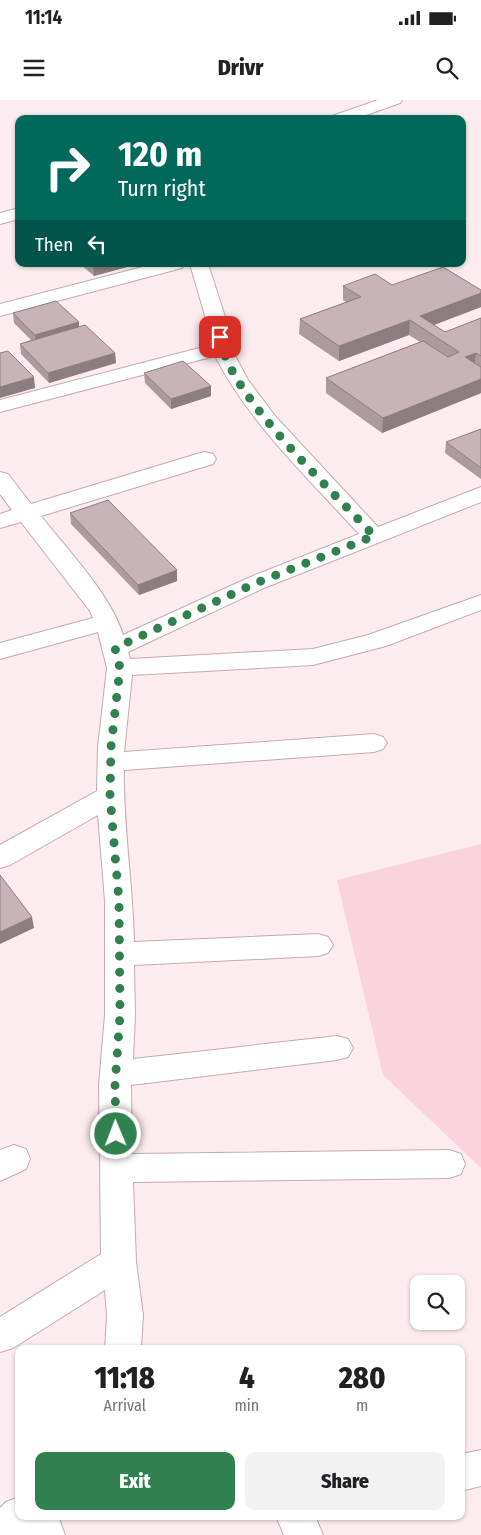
<!DOCTYPE html>
<style>
body{margin:0;font-family:"Fira Sans Condensed",sans-serif;background:#f2f2f2;color:#202124;height:100vh;display:flex;flex-direction:column;font-size:19px;white-space:nowrap}
*{box-sizing:border-box;margin:0}
p{font-size:16px;color:#757577}
.icon{flex:none;width:28px;height:28px;fill:none;stroke:currentColor;stroke-width:2;stroke-linecap:round;stroke-linejoin:round}
.map{position:relative;flex:1;overflow:hidden}
.side{position:absolute;left:15px;top:1245px;width:450px;height:175px;display:flex;flex-direction:column;background:#fff;border-radius:10px;box-shadow:0 1px 4px #0004}
.side>*{flex:none}
.banner{position:absolute;left:15px;top:15px;width:451px;height:152px;border-radius:10px;box-shadow:0 1px 4px #0004;background:#00695c;color:#fff;overflow:hidden}
.fabs{position:absolute;left:410px;top:1175px;display:grid;gap:10px}
.fabs a{display:grid;place-items:center;width:55px;height:55px;border-radius:10px;background:#fff;box-shadow:0 1px 4px #0004;font-size:25px}
.pin{position:absolute;display:grid;place-items:center;width:42px;height:42px;color:#fff;margin:-21px;border-radius:10px;box-shadow:0 2px 8px #0006}
.me{position:absolute;width:55px;margin:-28px;rotate:359deg;stroke-linejoin:round;filter:drop-shadow(0 0 4px #0008)}
.turn{display:flex;align-items:center;gap:18px;height:105px;padding:0 20px;font-size:22px}
.turn .icon{width:65px;height:65px;stroke-width:2.5}
.turn b{display:block;font-size:35px;line-height:42px}
.then{display:flex;align-items:center;height:48px;padding:0 20px;background:#0003;gap:10px;font-size:19px}
.eta{display:flex;justify-content:space-evenly;align-items:center;height:85px;text-align:center}
.eta b{font-size:30px;font-weight:800;line-height:35px}
.cta{display:flex;gap:10px;margin-top:auto;padding:10px 20px}
.cta a{flex:1;height:58px;border-radius:10px;background:#318050;color:#fff;font-size:20px;font-weight:800;line-height:58px;text-align:center}
.cta a+a{background:#f2f2f2;color:#202124}
.status{display:flex;justify-content:space-between;align-items:center;height:35px;padding:0 25px;background:#fff;direction:ltr}
.status svg{height:14px;fill:currentColor}
header{display:flex;justify-content:space-between;align-items:center;height:65px;padding:0 20px;background:#fff;font-size:22px;font-weight:800}
.map>svg:first-child{display:block}
</style>
<div class="status"><b>11:14</b><svg viewBox="0 0 49 12"><path d="M0 12V9h3v3zM5 12V6h3v6zM10 12V3h3v9zM15 12V0h3v12zM26 1h20v11H26zM47 4h2v5h-2z"/></svg></div>
<header><svg class="icon" aria-label="menu" viewBox="0 0 24 24"><path d="M4 6h16M4 12h16M4 18h16"/></svg>Drivr<svg class="icon" aria-label="search" viewBox="0 0 24 24"><circle cx="10" cy="10" r="6"/><path d="M15 15l6 6"/></svg></header>
<div class="map">
<svg width="481" height="1435" viewBox="0 0 481 1435">
<rect width="100%" height="100%" fill="#fdecef"/>
<path fill="#fad4dc" d="M481 744V1068L383 975 337 780Z"/>
<g fill="none" stroke-linecap="round" stroke-linejoin="round">
<g stroke="#c0abb0" stroke-width="2">
<path id="minor" d="M378 0H402L400 3 355 19H330L332 16Z
M19 108V119L0 124V113Z
M154 164H184L182 168 0 216V204Z
M190 164H208L228 226 231 248 248 280 276 317 378 427 481 387V402L264 488 128 552 130 559 313 549 368 535 481 495V510L386 546 313 565 132 575 124 652 374 634 383 637 387 643 383 649 374 652 124 670C123 727 133 785 134 842L318 834 328 837 333 845 328 853 318 856 134 865 135 915 133 959 337 936 348 939 353 948 348 957 337 960 131 985 132 1054 449 1050 461 1054 465 1064 461 1074 449 1078 133 1082 136 1162 143 1215 141 1249H105L107 1215 105 1190 13 1248 0 1252V1217L101 1154 99 985 105 915V801L98 715 10 765 0 768V745L97 691 98 647 107 568 98 532 0 559V543L93 518 90 511 21 422 0 428V414L12 410 0 394V372L8 374 31 404 197 354 205 352 213 354 216 359 213 364 41 416C67 449 111 495 123 535L248 478 359 434C308 378 250 324 215 256L0 312V300L211 245 208 226Z
M14 1045 26 1049 30 1059 26 1069 0 1081V1050Z
M481 1350V1386L461 1391V1354Z
M19 1397V1416H58L65 1435H0V1408L6 1402Z
M276 1416H315L323 1435H284Z"/>
</g>
<use href="#minor" fill="#fff" fill-rule="evenodd"/>
</g>
<path fill="#ac9a9e" d="M80 164H138L94 176Z
M392 185 481 190V207L434 225 445 232 481 218V293L382 333 326 293V278L420 242 409 235 339 261 299 234 300 219 346 202 343 200V186Z
M13 213 79 222V227L115 253 116 263 49 283 21 254 20 244 31 240 14 223Z
M144 273 211 296 171 309 145 283Z
M481 329V379L445 353 446 342Z
M70 413 177 481 139 495 71 424Z"/>
<path fill="#8c7d81" d="M93 164H138L94 176Z
M481 193V207L423 229 420 216Z
M410 220 409 235 339 261V246Z
M79 222V233L36 245 35 235Z
M115 253 116 263 49 283 48 273Z
M476 253 474 267 465 257Z
M34 277 35 288 0 298V287Z
M481 279V293L382 333 383 318Z
M211 286V296L171 309V299Z
M177 470V481L139 495 138 485Z
M32 817 34 828 0 844V832Z"/>
<path fill="#c8b3b8" stroke="#8c7d81" d="M443 167 481 190V193L420 216 445 232 481 218V256L476 253 465 257 481 267V279L383 318 326 278 423 241 448 257 459 252 410 220 339 246 300 219 361 197 343 186 375 174 392 185Z
M56 201 79 222 35 235 13 213Z
M85 225 115 253 48 273 20 244Z
M8 251 34 277 0 287V253Z
M183 261 211 286 171 299 144 273Z
M481 329V368L446 342Z
M108 400 177 470 138 485 70 413Z
M0 775 32 817 0 832Z"/>
<g fill="none" stroke-linecap="round" stroke-linejoin="round">
<path stroke="#318050" stroke-width="9" stroke-dasharray="0 16.2" d="M116 1034 115 985 120 915 119 801 110 696 111 647 120 568 115 548 256 483 374 436C334 392 226 293 220 237"/>
</g>
</svg>
<div class="fabs">
<a><svg class="icon" aria-label="search" viewBox="0 0 24 24"><circle cx="10" cy="10" r="6"/><path d="M15 15l6 6"/></svg></a>
</div>
<div class="pin" style="left:220px;top:237px;background:#d93025"><svg class="icon" aria-label="arrive" viewBox="0 0 24 24"><path d="M6 21V4h12l-3 4 3 4H6"/></svg></div>
<svg class="me" style="left:116px;top:1034px" viewBox="-20 -20 40 40"><circle r="17" fill="#318050" stroke="#fff" stroke-width="3"/><path d="M0-11L8 9 0 5-8 9z" fill="#fff"/></svg>
<div class="banner">
<div class="turn"><svg class="icon" aria-label="right" viewBox="0 0 24 24"><path d="M7 20v-9h11M14 6l5 5-5 5"/></svg><div><b>120 m</b>Turn right</div></div>
<div class="then">Then<svg class="icon" aria-label="left" viewBox="0 0 24 24"><path d="M17 20v-9H6M10 6l-5 5 5 5"/></svg></div>
</div>
<section class="side">
<div class="eta">
<div><b>11:18</b><p>Arrival</p></div>
<div><b>4</b><p>min</p></div>
<div><b>280</b><p>m</p></div>
</div>
<div class="cta"><a>Exit</a><a>Share</a></div>
</section>
</div>
